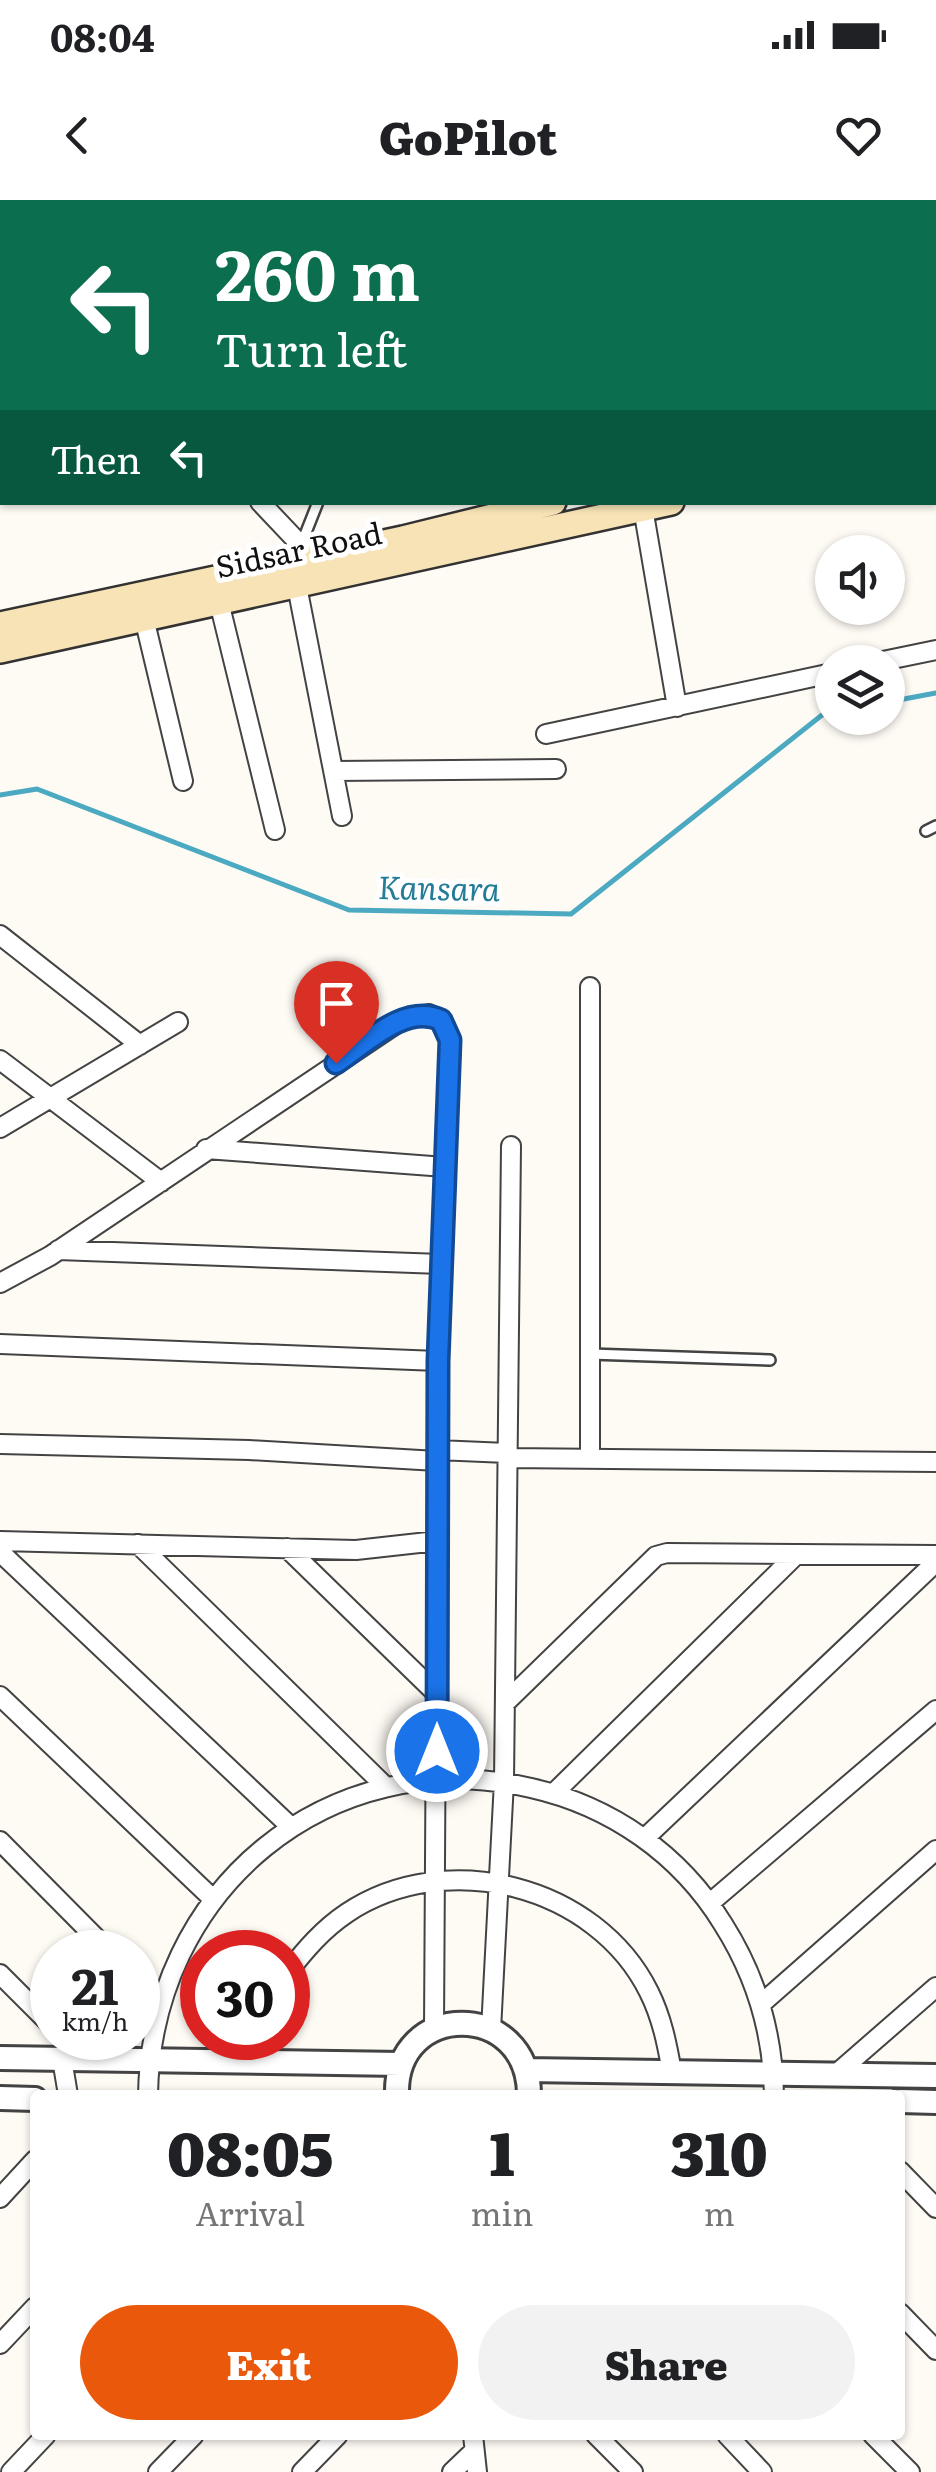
<!DOCTYPE html>
<style>
body{margin:0;font-family:Literata,serif;background:#f2f2f2;color:#202124;height:100vh;display:flex;flex-direction:column;font-size:38px;white-space:nowrap}
*{box-sizing:border-box;margin:0}
p{font-size:32px;color:#757577}
.icon{flex:none;width:55px;height:55px;fill:none;stroke:currentColor;stroke-width:2;stroke-linecap:round;stroke-linejoin:round}
.map{position:relative;flex:1;overflow:hidden}
.drawer{position:absolute;left:30px;top:1890px;width:875px;height:350px;display:flex;flex-direction:column;background:#fff;border-radius:10px;box-shadow:0 2px 8px #0004}
.drawer>*{flex:none}
.top-card{position:absolute;left:0px;top:0px;width:938px;height:305px;box-shadow:0 2px 8px #0004;background:#0b6e4f;color:#fff;overflow:hidden}
.tools{position:absolute;left:815px;top:335px;display:grid;gap:20px}
.tools a{display:grid;place-items:center;width:90px;height:90px;border-radius:50%;background:#fff;box-shadow:0 2px 8px #0004;font-size:50px}
.speed{position:absolute;left:30px;top:1730px;display:flex;gap:20px;font-size:50px;font-weight:700;text-align:center}
.speed>*{display:grid;place-content:center;width:130px;height:130px;border-radius:50%;background:#fff;box-shadow:0 2px 8px #0004;line-height:1}
.speed small{font-size:25px;font-weight:400}
.speed .limit{border:15px solid #d22;background:#fff;color:#111}
.pin{position:absolute;display:grid;place-items:center;width:85px;height:85px;color:#fff;margin:-102px -42px;border-radius:50% 50% 50% 0;rotate:-45deg;box-shadow:0 0 10px #0007}
.pin .icon{rotate:45deg}
.me{position:absolute;width:110px;margin:-55px;rotate:0deg;stroke-linejoin:round;filter:drop-shadow(0 0 8px #0008)}
.turn{display:flex;align-items:center;gap:35px;height:210px;padding:0 50px;font-size:45px}
.turn .icon{width:130px;height:130px;stroke-width:2.5}
.turn b{display:block;font-size:70px;line-height:85px}
.then{display:flex;align-items:center;height:95px;padding:0 50px;background:#0003;gap:20px;font-size:38px}
.eta{display:flex;justify-content:space-evenly;align-items:center;height:170px;text-align:center}
.eta b{font-size:60px;font-weight:800;line-height:70px}
.cta{display:flex;gap:20px;margin-top:auto;padding:20px 50px}
.cta a{flex:1;height:115px;border-radius:60px;background:#ea580c;color:#fff;font-size:40px;font-weight:800;line-height:115px;text-align:center}
.cta a+a{background:#f2f2f2;color:#202124}
.status{display:flex;justify-content:space-between;align-items:center;height:70px;padding:0 50px;background:#fff;direction:ltr}
.status svg{height:28px;fill:currentColor}
header{display:flex;justify-content:space-between;align-items:center;height:130px;padding:0 50px;background:#fff;font-size:45px;font-weight:800}
.map>svg:first-child{display:block}
</style>
<div class="status"><b>08:04</b><svg viewBox="0 0 49 12"><path d="M0 12V9h3v3zM5 12V6h3v6zM10 12V3h3v9zM15 12V0h3v12zM26 1h20v11H26zM47 4h2v5h-2z"/></svg></div>
<header><svg class="icon" aria-label="back" viewBox="0 0 24 24"><path d="M15 5l-7 7 7 7"/></svg>GoPilot<svg class="icon" aria-label="heart" viewBox="0 0 24 24"><path d="M12 20l-8-8c-3-5 5-10 8-4 3-6 11-1 8 4z"/></svg></header>
<div class="map">
<svg width="936" height="2272" viewBox="0 0 936 2272">
<rect width="100%" height="100%" fill="#fefaf4"/>
<g fill="none" stroke-linecap="round" stroke-linejoin="round">
<path stroke="#4ba9c1" stroke-width="5" d="M888 502 936 493
M0 595 37 589 349 710 571 714 822 515 832 513"/>
<g stroke="#434343" stroke-width="14">
<path id="service" d="M301 345 318 302
M926 631 936 626
M590 1154 770 1160"/>
</g>
<g stroke="#434343" stroke-width="22">
<path id="minor" d="M337 0 344 2
M561 0V2
M758 0 765 2
M210 2 211 0
M0 124 2 125
M0 259 2 271
M260 302 313 358
M643 308 677 507
M295 376 342 616
M219 402 275 630
M144 418 183 581
M878 462 936 450
M546 534 832 473
M334 571 556 569
M0 735 140 845
M0 860 161 982
M0 928 178 822
M206 949 445 967
M58 1050 441 1064
M0 1083 50 1056 402 820 429 814 441 820 450 840 438 1161 434 1829
M0 1144 438 1161
M0 1244 249 1250 437 1261
M437 1250 507 1253
M507 1258 936 1262
M590 1259V787
M0 1341 356 1350 437 1341
M138 1344 386 1587
M287 1348 437 1494
M0 1352 291 1627
M0 1496 213 1699
M506 1502 656 1356 667 1353 936 1355
M554 1593 797 1354
M645 1638 936 1362
M0 1641 110 1752
M710 1703 936 1510
M288 1772C305 1750 323 1729 347 1713 446 1647 596 1685 649 1792 662 1818 667 1844 672 1872
M0 1774 52 1826
M138 1780 160 1803
M761 1804 936 1650
M491 1830 504 1581 511 946
M65 1838 87 1859
M62 1859 68 1895
M252 1861 258 1838
M835 1875 936 1787
M148 1895C151 1691 328 1541 531 1588 611 1606 680 1654 723 1724 756 1776 773 1833 774 1895
M900 1971 936 2008
M0 1998 35 1960
M900 2113 936 2150
M0 2144 35 2107
M473 2235 477 2272
M596 2235 633 2272
M727 2235 762 2272
M873 2235 910 2272
M11 2272 46 2235
M158 2272 194 2235
M302 2272 338 2235
M452 2272 474 2251"/>
</g>
<g stroke="#434343" stroke-width="28">
<path id="tertiary" d="M0 1858 401 1864
M526 1870 936 1876
M397 1895C394 1800 529 1800 529 1895
M0 1898 35 1899
M900 1901 936 1902"/>
</g>
<g stroke="#323232" stroke-width="30">
<path id="secondary" d="M935 208H936
M935 235 936 234
M0 425 403 339 553 302
M0 450 671 302"/>
</g>
<use href="#service" stroke="#fff" stroke-width="9"/>
<use href="#minor" stroke="#fff" stroke-width="18"/>
<use href="#tertiary" stroke="#fff" stroke-width="22"/>
<use href="#secondary" stroke="#f7e3b6" stroke-width="25"/>
</g>
<g fill="none" stroke-linecap="round" stroke-linejoin="round">
<g stroke="#114b97" stroke-width="25">
<path id="route" d="M336 863C365 844 405 803 441 820L450 840 438 1161 437 1551"/>
</g>
<use href="#route" stroke="#1a73e8" stroke-width="18"/>
</g>
<g text-anchor="middle" stroke-width="10" stroke-linejoin="round" paint-order="stroke">
<g font-size="30" fill="#101010" stroke="#fff">
<text transform="translate(299 351) rotate(-12)" y="10">Sidsar Road</text>
</g>
<g font-size="32" font-style="italic" fill="#247c97" stroke="#fff">
<text transform="translate(439 689) rotate(1)" y="11">Kansara</text>
</g>
</g>
</svg>
<div class="tools">
<a><svg class="icon" aria-label="sound" viewBox="0 0 24 24"><path d="M4 9h4l5-4v14l-5-4H4zM17 9q2 3 0 6"/></svg></a>
<a><svg class="icon" aria-label="layers" viewBox="0 0 24 24"><path d="M12 4l9 5-9 5-9-5zM3 14l9 5 9-5"/></svg></a>
</div>
<div class="speed"><div>21<small>km/h</small></div><div class="limit">30</div></div>
<div class="pin" style="left:336px;top:863px;background:#d93025"><svg class="icon" aria-label="arrive" viewBox="0 0 24 24"><path d="M6 21V4h12l-3 4 3 4H6"/></svg></div>
<svg class="me" style="left:437px;top:1551px" viewBox="-20 -20 40 40"><circle r="17" fill="#1a73e8" stroke="#fff" stroke-width="3"/><path d="M0-11L8 9 0 5-8 9z" fill="#fff"/></svg>
<div class="top-card">
<div class="turn"><svg class="icon" aria-label="left" viewBox="0 0 24 24"><path d="M17 20v-9H6M10 6l-5 5 5 5"/></svg><div><b>260 m</b>Turn left</div></div>
<div class="then">Then<svg class="icon" aria-label="left" viewBox="0 0 24 24"><path d="M17 20v-9H6M10 6l-5 5 5 5"/></svg></div>
</div>
<section class="drawer">
<div class="eta">
<div><b>08:05</b><p>Arrival</p></div>
<div><b>1</b><p>min</p></div>
<div><b>310</b><p>m</p></div>
</div>
<div class="cta"><a>Exit</a><a>Share</a></div>
</section>
</div>
